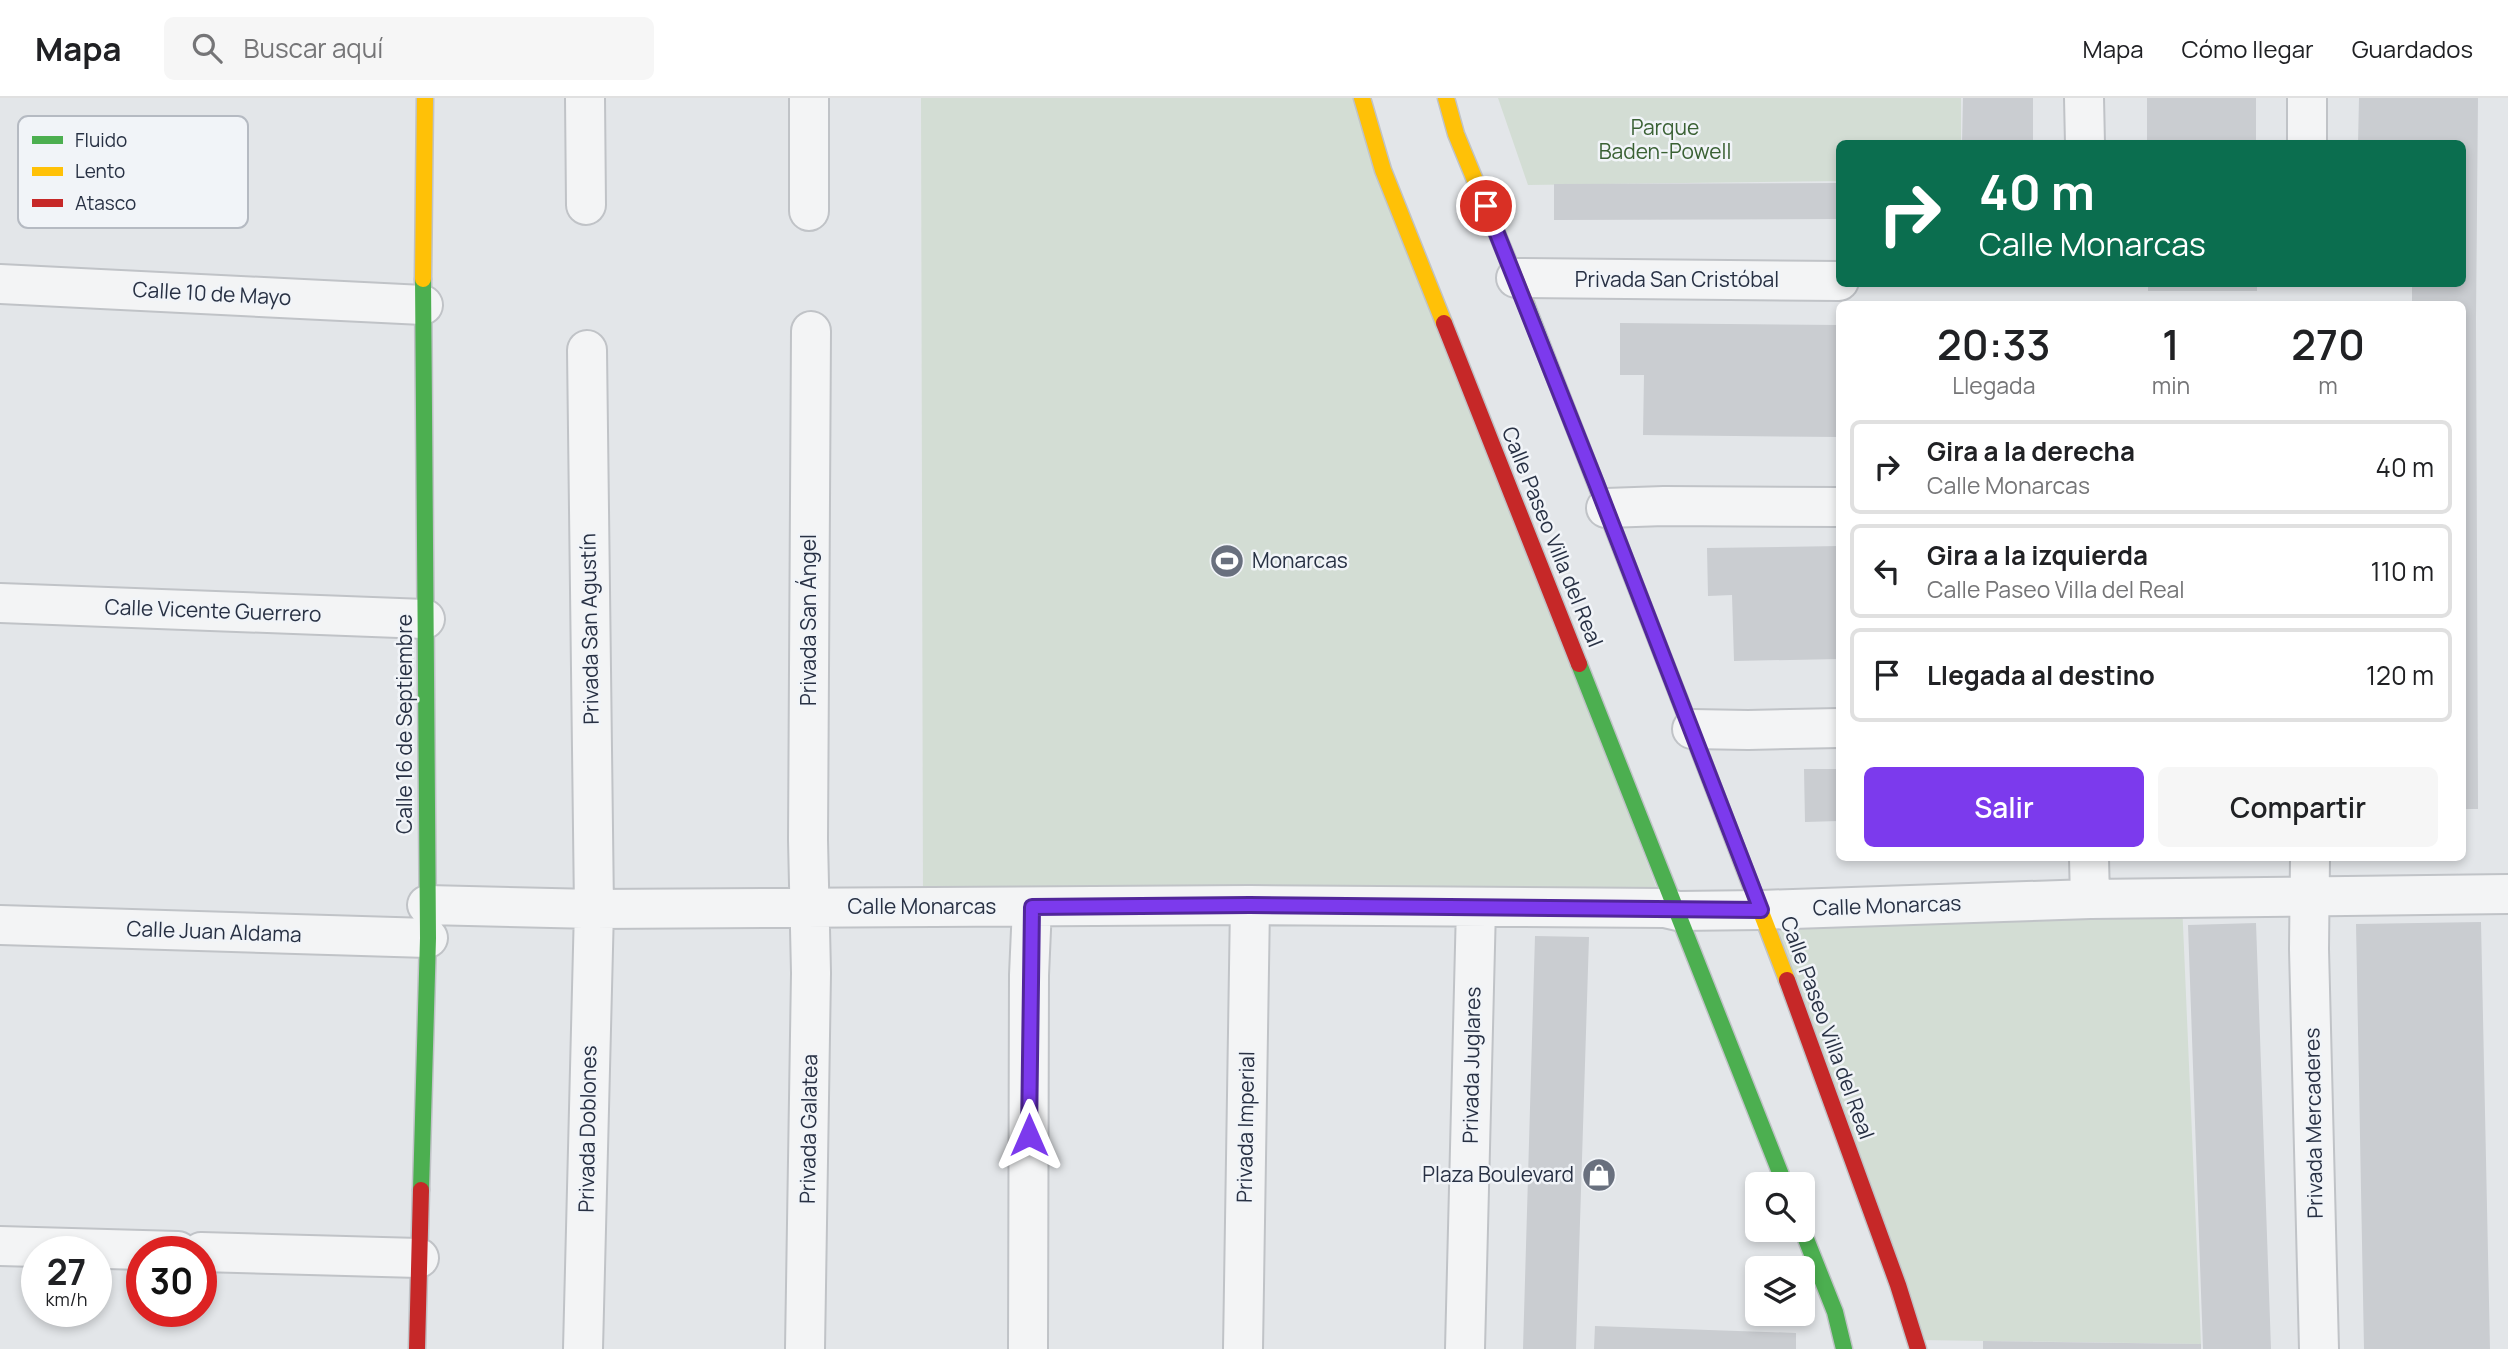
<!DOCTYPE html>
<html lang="es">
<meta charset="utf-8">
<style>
body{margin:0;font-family:Manrope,sans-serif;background:#f6f6f6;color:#202124;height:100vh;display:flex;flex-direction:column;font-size:26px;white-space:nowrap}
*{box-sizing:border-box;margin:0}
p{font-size:23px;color:#757577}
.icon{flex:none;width:38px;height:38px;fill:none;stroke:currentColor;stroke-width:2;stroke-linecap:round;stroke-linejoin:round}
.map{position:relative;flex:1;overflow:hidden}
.side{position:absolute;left:1836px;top:203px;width:630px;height:560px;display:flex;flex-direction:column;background:#fff;border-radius:10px;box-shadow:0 4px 10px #0003}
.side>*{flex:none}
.top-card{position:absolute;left:1836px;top:42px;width:630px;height:147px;border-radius:10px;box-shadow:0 4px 10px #0003;background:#0b6e4f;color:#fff;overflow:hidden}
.tools{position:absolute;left:1745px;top:1074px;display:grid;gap:14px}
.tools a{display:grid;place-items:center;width:70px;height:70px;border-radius:10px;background:#fff;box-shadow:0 4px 10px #0003;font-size:35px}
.speed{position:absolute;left:21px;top:1138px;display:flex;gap:14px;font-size:35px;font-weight:700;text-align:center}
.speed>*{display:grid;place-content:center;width:91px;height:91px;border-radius:50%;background:#fff;box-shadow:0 4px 10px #0003;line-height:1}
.speed small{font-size:18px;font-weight:400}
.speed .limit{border:10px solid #d22;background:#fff;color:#111}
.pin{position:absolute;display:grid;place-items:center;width:60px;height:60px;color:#fff;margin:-30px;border:4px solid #fff;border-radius:50%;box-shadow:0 2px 7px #0007}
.me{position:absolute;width:77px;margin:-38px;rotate:0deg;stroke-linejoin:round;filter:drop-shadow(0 0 5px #0008)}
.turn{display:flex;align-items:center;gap:24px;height:147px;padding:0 28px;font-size:32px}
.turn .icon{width:91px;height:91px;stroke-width:2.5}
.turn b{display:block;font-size:49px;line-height:60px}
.eta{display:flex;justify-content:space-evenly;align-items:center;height:119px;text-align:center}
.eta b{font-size:42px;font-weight:600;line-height:49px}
.primary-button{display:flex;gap:14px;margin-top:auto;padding:14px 28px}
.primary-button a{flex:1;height:80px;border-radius:10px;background:#7c3aed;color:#fff;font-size:28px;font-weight:600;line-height:80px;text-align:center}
.primary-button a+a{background:#f6f6f6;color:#202124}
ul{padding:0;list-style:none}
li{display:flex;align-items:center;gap:21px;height:94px;margin:0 14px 10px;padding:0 14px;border:4px solid #e0e0e0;border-radius:10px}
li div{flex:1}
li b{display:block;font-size:26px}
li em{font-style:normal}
header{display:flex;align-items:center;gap:42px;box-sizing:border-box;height:98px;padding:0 35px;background:#fff;border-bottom:2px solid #e0e0e0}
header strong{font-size:33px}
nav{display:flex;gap:38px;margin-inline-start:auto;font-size:24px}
.search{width:490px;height:63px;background:#f6f6f6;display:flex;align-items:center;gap:18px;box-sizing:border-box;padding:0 24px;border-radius:10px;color:#757577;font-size:26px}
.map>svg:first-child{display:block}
</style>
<header>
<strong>Mapa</strong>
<div class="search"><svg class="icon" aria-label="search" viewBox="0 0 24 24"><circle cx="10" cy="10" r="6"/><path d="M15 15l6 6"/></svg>Buscar aquí</div>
<nav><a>Mapa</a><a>Cómo llegar</a><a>Guardados</a></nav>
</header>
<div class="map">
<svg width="2508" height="1251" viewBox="0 0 2508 1251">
<rect width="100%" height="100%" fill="#e3e6e9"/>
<path fill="#d3ddd4" d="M921 0H1360L1664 810 923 809Z
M1498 0H1961V45L1839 46V83L1528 87Z
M2182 804 2201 1246 1919 1242 1764 814Z"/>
<path fill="#cacdd1" d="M1963 0H2033V46H1962Z
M2147 0H2256V46H2147Z
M2359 0H2478L2476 220 2478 711H2462V206H2412V186H2462V46H2358Z
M1839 85V121L1554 122V86Z
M2148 186H2257V193H2148Z
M1620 225 1839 227V339L1643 337 1644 277H1620Z
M1839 448V561L1734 563 1732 497 1708 498 1707 450Z
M1804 671H1839V723L1805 724Z
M2481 824 2490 1251H2364L2356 826Z
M2256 825 2271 1251H2203L2188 827Z
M1535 838 1589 839 1576 1251H1523Z
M1595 1228 1796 1235V1251H1594Z
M1983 1243 2201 1246V1251H1983Z"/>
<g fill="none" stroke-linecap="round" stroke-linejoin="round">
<g stroke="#c0c3c7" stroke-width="42">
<path id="street" d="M585 0 586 107
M809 0V113
M2084 0 2085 46
M2307 0V46
M1516 180 1839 183
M0 186 423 207
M1606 410 1664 408 1839 409
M0 505 425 521
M1692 631 1748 632 1839 630
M2089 760 2090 801
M2310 760 2309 851 2319 1251
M427 807 594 811 1250 807 1665 810 1678 813 1761 812 2090 801 2508 796
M0 827 428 840
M0 1148 178 1153
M201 1154 419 1160
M583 1251 594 811 587 252
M805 1251 811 875 808 742 811 233
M1028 1251 1029 877 1032 809
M1243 1251 1250 807
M1465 1251 1476 809"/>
</g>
<g stroke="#c0c3c7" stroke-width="19">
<path id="fast" d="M1526 206 1679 600
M1579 566 1785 1087
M421 1092 428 840 423 181
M1802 1131 1835 1214 1844 1251"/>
</g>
<g stroke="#c0c3c7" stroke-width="19">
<path id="slow" d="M1362 0 1383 72 1444 225
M1446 0 1456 36 1526 206
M423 181 425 0
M1679 600 1787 882"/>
</g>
<g stroke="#c0c3c7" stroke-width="19">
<path id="jam" d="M1444 225 1579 566
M1787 882 1898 1187 1918 1251
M417 1251 421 1092"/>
</g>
<use href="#street" stroke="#f3f4f5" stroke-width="38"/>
<use href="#fast" stroke="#4caf50" stroke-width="16"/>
<use href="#slow" stroke="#ffc107" stroke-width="16"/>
<use href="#jam" stroke="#c62828" stroke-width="16"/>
</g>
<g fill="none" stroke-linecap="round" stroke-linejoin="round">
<g stroke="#51269a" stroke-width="18">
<path id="route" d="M1029 1037 1032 809 1250 807 1761 812 1596 385 1486 108"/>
</g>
<use href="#route" stroke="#7c3aed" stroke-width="12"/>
</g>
<defs>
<g id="stadium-disc" transform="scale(1.75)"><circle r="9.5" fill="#69707e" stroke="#f1f4f8"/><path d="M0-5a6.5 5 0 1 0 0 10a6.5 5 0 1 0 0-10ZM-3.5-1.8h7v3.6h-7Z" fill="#fff"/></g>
<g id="shop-disc" transform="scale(1.75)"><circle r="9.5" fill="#69707e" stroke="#f1f4f8"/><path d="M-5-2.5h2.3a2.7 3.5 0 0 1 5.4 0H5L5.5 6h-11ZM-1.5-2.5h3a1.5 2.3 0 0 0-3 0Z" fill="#fff"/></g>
</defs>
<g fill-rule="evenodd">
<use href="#stadium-disc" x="1227" y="463"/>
<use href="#shop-disc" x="1599" y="1077"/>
</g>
<g text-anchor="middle" stroke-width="5" stroke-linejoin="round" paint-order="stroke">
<g font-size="21" fill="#3a6134" stroke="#f1f4f8">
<text x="1665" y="37">Parque<tspan x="1665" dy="24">Baden-Powell</tspan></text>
</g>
<g font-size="21" fill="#283144" stroke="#f1f4f8">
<text x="1677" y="189">Privada San Cristóbal</text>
<text transform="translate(212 196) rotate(3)" y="7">Calle 10 de Mayo</text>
<text transform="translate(1552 439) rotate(68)" y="7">Calle Paseo Villa del Real</text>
<text transform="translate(213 513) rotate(2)" y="7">Calle Vicente Guerrero</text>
<text transform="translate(809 522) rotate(-90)" y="7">Privada San Ángel</text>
<text transform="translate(590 531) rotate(-91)" y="7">Privada San Agustín</text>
<text transform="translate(405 626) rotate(-90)" y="7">Calle 16 de Septiembre</text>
<text transform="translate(1887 808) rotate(-2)" y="7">Calle Monarcas</text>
<text x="922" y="816">Calle Monarcas</text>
<text transform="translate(214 834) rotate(2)" y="7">Calle Juan Aldama</text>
<text transform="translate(1827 930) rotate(70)" y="7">Calle Paseo Villa del Real</text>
<text transform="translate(1472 967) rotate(-89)" y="7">Privada Juglares</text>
<text transform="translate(2314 1025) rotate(-91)" y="7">Privada Mercaderes</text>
<text transform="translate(1246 1029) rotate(-89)" y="7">Privada Imperial</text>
<text transform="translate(588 1031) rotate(-89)" y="7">Privada Doblones</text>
<text transform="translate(809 1031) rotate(-89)" y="7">Privada Galatea</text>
</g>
<g font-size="21" fill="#283144" stroke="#f1f4f8" text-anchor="start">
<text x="1252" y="470">Monarcas</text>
<text x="1574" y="1084" text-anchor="end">Plaza Boulevard</text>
</g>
</g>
<rect x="18" y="18" width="230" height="112" rx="10" fill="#f1f4f8" stroke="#b5bac2" stroke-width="2"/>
<rect x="32" y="38" width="31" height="8" fill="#4caf50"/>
<rect x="32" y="69" width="31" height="9" fill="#ffc107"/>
<rect x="32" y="101" width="31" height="8" fill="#c62828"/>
<g font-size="19" fill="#283144">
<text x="75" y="49">Fluido</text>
<text x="75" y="80">Lento</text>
<text x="75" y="112">Atasco</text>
</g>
</svg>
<div class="tools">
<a><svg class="icon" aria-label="search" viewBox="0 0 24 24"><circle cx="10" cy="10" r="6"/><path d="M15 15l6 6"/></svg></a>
<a><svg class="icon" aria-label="layers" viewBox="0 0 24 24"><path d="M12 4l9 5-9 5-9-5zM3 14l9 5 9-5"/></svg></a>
</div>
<div class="speed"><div>27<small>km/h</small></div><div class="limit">30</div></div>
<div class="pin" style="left:1486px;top:108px;background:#d93025"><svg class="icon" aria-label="arrive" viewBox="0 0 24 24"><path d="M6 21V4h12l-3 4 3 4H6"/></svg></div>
<svg class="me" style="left:1029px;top:1037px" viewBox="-20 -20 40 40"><path d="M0-17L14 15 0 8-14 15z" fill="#7c3aed" stroke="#fff" stroke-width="4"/></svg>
<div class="top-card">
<div class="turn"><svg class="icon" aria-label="right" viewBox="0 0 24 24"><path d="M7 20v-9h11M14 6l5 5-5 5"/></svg><div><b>40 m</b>Calle Monarcas</div></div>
</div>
<section class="side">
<div class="eta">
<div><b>20:33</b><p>Llegada</p></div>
<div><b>1</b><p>min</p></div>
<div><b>270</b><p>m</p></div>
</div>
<ul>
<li><svg class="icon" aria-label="right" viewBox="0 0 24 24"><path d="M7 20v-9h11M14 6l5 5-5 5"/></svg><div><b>Gira a la derecha</b><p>Calle Monarcas</p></div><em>40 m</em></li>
<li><svg class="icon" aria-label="left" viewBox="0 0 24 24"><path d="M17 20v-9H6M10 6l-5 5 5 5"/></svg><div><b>Gira a la izquierda</b><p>Calle Paseo Villa del Real</p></div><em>110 m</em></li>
<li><svg class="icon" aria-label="arrive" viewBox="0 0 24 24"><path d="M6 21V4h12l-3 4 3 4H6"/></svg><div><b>Llegada al destino</b></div><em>120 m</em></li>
</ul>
<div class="primary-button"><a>Salir</a><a>Compartir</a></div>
</section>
</div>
